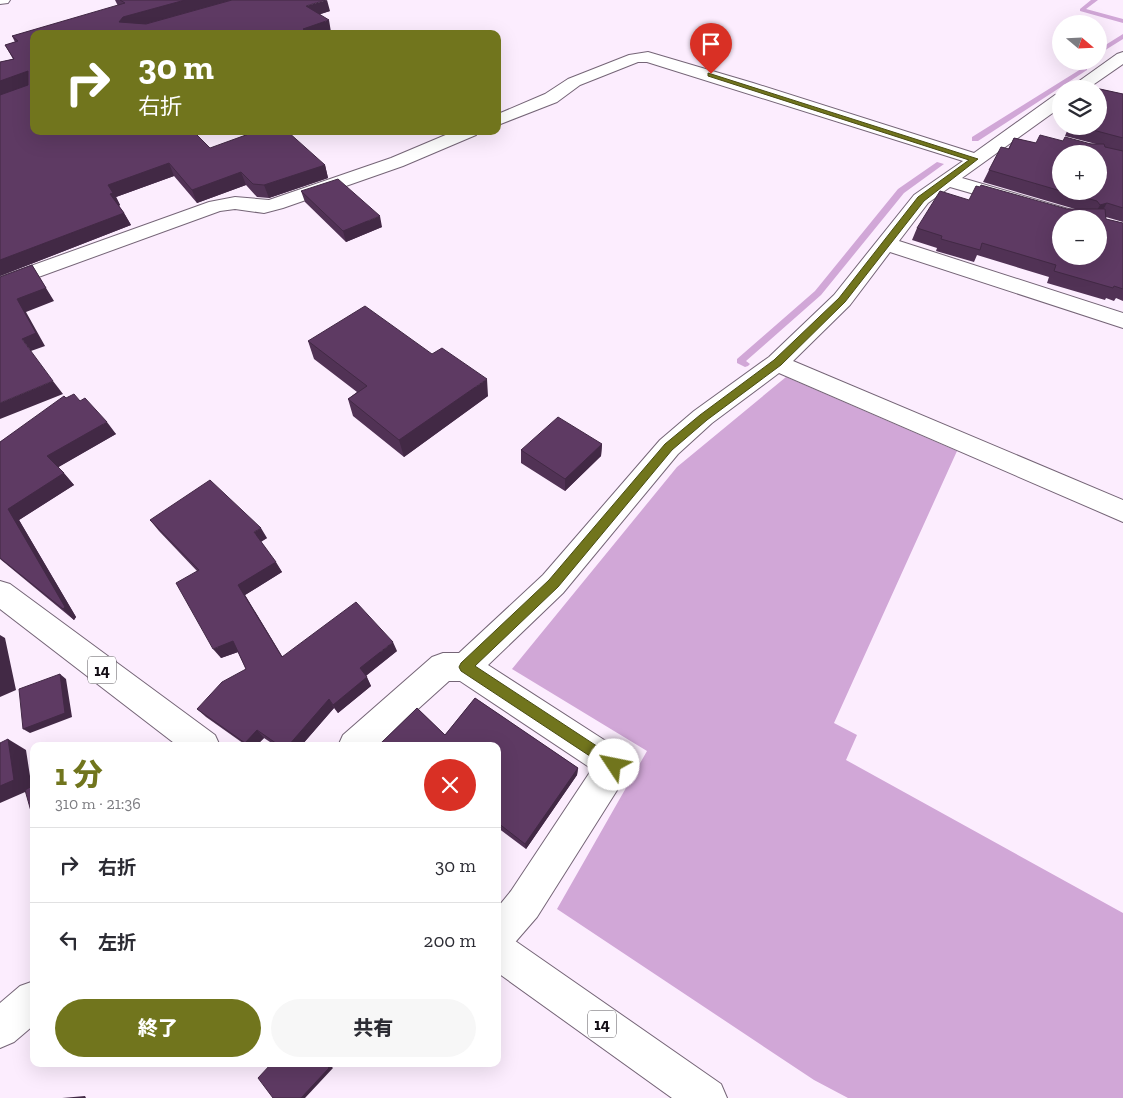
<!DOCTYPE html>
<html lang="ja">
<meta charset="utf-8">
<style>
body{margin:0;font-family:"Zilla Slab","Noto Sans JP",serif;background:#f7f7f7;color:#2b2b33;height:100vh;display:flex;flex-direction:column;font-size:19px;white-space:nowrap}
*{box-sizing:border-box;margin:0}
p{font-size:16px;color:#7c7c81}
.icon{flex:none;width:28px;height:28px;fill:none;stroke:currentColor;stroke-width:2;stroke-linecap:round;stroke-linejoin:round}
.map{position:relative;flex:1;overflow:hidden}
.details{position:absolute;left:30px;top:742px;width:471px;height:325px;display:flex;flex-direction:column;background:#fff;border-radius:10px;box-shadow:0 5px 20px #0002}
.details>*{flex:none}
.hud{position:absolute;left:30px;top:30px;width:471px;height:105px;border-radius:10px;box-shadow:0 5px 20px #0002;background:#71751d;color:#fff;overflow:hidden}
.needle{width:32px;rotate:109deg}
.buttons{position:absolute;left:1052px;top:15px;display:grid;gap:10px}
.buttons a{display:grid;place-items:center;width:55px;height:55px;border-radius:50%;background:#fff;box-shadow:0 5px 20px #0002;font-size:25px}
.pin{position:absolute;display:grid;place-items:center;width:42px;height:42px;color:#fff;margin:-51px -21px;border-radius:50% 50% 50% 0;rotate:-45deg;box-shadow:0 0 5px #0007}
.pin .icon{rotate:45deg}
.me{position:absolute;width:55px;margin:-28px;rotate:304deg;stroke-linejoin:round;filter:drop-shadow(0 0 4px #0008)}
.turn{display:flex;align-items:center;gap:18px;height:105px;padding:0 25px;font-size:22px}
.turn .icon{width:65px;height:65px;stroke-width:2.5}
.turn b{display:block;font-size:35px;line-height:42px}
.round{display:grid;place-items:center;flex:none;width:52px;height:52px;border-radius:26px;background:#f7f7f7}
.summary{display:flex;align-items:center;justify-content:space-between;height:85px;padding:0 25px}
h1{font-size:30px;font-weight:800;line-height:38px;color:#71751d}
.primary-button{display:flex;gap:10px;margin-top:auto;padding:10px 25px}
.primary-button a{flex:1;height:58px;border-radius:30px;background:#71751d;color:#fff;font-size:20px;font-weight:800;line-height:58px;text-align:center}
.primary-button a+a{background:#f7f7f7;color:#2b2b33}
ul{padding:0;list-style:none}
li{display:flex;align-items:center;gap:15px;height:75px;padding:0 25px;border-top:1px solid #e1e1e2}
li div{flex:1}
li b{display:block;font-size:19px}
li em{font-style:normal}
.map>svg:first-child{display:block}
</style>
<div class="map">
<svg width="1123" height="1098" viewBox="0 0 1123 1098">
<rect width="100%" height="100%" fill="#fcedfe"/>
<path fill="#d1a7d7" d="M786 377 957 451 834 723 857 735 846 760 1123 913V1098H848L814 1080 557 909 647 751 512 669 677 467Z"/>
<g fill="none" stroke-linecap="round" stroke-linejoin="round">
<path fill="#d1a7d7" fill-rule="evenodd" d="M1091 0H1098L1086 9 1123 19V23L1080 11V9Z
M1123 34V39L1099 54V49Z
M1080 61H1088L1083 65 1087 68V70L978 141H972V137L1081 69 1076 65Z
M937 162 944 164 904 193 821 295 746 361 750 364 748 366 745 367 737 363V359L815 291 898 189Z"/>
<g stroke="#756577" stroke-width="2">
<path id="street" d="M0 0H10L8 3 0 4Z
M648 52 753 83 974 153 1055 95 1061 94V107L962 178 1089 215 1092 219H1061L950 187 928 203 899 241 1123 313V328L890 252 850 305 793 361 1123 500V522L779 373 712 423 678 454 563 593 488 665 626 754 630 765 626 776 537 917 511 947 498 952V907L511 891 592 769 460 681H449L377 746H338L343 735 432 657 443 653H459L543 575 660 440 694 411 769 357 834 295 914 195 963 161 647 62H638L580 85 557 102 498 125V114L545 94 568 79 629 55Z
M1123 52V64L1087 89H1068L1117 54Z
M455 131H479L476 135 403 166 283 208 264 213 235 209 220 211 0 291V277L209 202 235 197 269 200 391 158Z
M34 981V1025L14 1042 0 1048V1003L20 986Z"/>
</g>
<g stroke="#756577" stroke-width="2">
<path id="primary" d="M0 581 10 584 215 735 220 746H178L0 609Z
M498 932 511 938 721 1084 727 1098H672L498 973Z"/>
</g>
<use href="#street" fill="#fff" fill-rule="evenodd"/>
<use href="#primary" fill="#fff" fill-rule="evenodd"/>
</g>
<path fill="#513255" d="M115 0H231L330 11 320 14 331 32 34 34 210 148 325 165 328 178 269 198 257 197 246 185 197 203 174 176 116 197 120 205 119 206 124 213 131 225 0 276V62L13 59 5 45 15 42 12 36 118 6Z
M1086 86 1123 94V222L1106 217V219L1123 223V301L1116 298 1114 301 1106 298 1105 300 1047 283 1049 277 977 255 974 262 936 251 937 248 912 240 917 228 969 200 1067 209H1075L983 182 989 170 1008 149 1014 138 1036 143 1063 141 1096 144 1065 136 1069 126H1099V89H1085Z
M301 191 382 227 346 242 305 202Z
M308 341 432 354 488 396 404 457 353 416 348 399 357 392 314 359Z
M66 398 116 434 58 467 74 485 19 520 76 617 74 620 0 559V442Z
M602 444 601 456 565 491 521 463V450Z
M150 520 267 538 261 542 282 572 245 595 282 656 397 651 366 676 371 686 338 713 334 708 301 746H276L264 738 256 746H247L206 717 197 709 246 669 238 652 221 658 197 571 159 531Z
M475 698 578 768 577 775 526 849 498 828V746H380L379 745 417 708 445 735Z"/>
<path fill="#422945" d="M185 0H231L127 29 119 22 123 17Z
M327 0 330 11 309 18 306 6Z
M329 20 331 32 326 34H304L303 29Z
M28 71 34 84 0 96V81Z
M169 163 174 176 116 197 120 205 117 207 110 194 108 185Z
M325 165 328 178 269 198 264 185Z
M241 172 246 185 197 203 192 190Z
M1107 203 1100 215 1093 217 1100 205Z
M124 213 131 225 0 276V260Z
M380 216 382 227 346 242 343 231Z
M32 265 54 301 26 312 45 346 31 351 22 339 17 299Z
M487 379 488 396 404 457 399 440Z
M53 381 63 394 0 419V403Z
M107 422 116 434 57 468 47 456Z
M602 444 601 456 565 491V479Z
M64 473 74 485 19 520 76 617 74 620 63 609 8 509Z
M261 528 267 538 260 542 254 532Z
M276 562 282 572 245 595 288 666 238 585Z
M0 635 5 638 16 690 0 697Z
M233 641 241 651 221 658 213 649Z
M393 642 397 651 364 677 360 668Z
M60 674 66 679 72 717 30 733 23 729Z
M367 677 371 686 338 713 333 705Z
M329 699 334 708 301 746H288Z
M257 730 264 738 256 746H248L245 743Z
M8 739 26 750 32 789 0 803V786Z
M578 768 577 775 526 849 525 844Z
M325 1064H329L333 1068 305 1098H301Z
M85 1096 86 1098H62Z"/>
<path fill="#5e3a63" stroke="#422945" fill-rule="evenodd" d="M120 0H185L123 17 119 22 146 24 232 0H326L306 6 329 20 303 29 310 34H34V131H193L210 148 257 131H287L325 165 264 185 253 184 241 172 192 190 169 163 108 185 113 193 110 194 124 213 0 260V95L28 85V71L0 81V62L14 59 5 45 18 41 12 36 125 3Z
M1086 86 1123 94V138L1078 126H1099V89H1085Z
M1040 135 1063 141 1065 137 1091 144H1104L1105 147 1123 151V208L1107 203 1100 205 1097 201 1061 191H1099V154H1061V191L989 170 1001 147 1009 149 1014 138 1036 143Z
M338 179 380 216 343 231 301 191Z
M981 185 1067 209H1105L1106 219 1123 223V289L1114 286 1113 288 1054 271 1056 265 982 243 980 250 941 239 942 236 917 228 940 191 969 200 976 186 980 187ZM1061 219H1099V256H1061Z
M32 265 46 288 17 299 36 333 22 339 53 381 0 403V277Z
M365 306 432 354 442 348 487 379 399 440 348 399 367 386 308 341Z
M74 394 80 401 85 398 107 422 47 456 64 473 8 509 65 607 63 609 0 558V442L64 396 66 398Z
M558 417 602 444 565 479 521 450Z
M210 480 261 528 254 532 276 562 238 585 282 657 356 602 393 642 360 668 367 677 333 705 329 699 288 746H280L257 730 245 743 197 709 222 682 246 669 233 641 213 649 176 583 199 570 150 520Z
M60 674 65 713 23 729 19 689Z
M475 698 578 768 525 844 498 823V746H380L379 745 417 708 445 735Z
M8 739 14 780 0 786V743Z
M34 785V822L25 790Z
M271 1064H325L329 1068 301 1098H273L258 1078Z"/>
<path fill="#71751d" stroke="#494c13" d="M708 73 978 159 924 201 845 302 781 365 707 420 672 450 558 587 475 666 618 760 620 765 618 770 614 772 461 671 459 667 461 663 549 580 665 444 700 415 774 360 839 298 918 197 969 160 708 76Z"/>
<g text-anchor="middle" stroke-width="5" stroke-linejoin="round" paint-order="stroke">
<g fill="#fff" stroke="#5b575c" stroke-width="1">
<rect x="88" y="656.5" width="28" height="27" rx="4"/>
<rect x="588" y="1010.5" width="28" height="27" rx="4"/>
</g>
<g font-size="16" font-weight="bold" fill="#150f16">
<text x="102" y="676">14</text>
<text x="602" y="1030">14</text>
</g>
</g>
</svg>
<div class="buttons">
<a><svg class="needle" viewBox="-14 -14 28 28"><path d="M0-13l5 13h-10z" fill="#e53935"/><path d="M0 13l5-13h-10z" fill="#7c7c81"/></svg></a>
<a><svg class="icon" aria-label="layers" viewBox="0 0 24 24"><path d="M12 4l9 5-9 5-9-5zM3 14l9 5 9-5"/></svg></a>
<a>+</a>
<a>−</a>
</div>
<div class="pin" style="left:711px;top:74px;background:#d93025"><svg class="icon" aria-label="arrive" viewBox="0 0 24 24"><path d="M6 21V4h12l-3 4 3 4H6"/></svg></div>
<svg class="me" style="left:614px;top:765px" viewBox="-20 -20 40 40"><circle r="19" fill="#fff"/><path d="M0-13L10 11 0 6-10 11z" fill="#71751d"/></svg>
<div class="hud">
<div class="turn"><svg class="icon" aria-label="right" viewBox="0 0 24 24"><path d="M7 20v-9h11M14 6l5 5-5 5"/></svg><div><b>30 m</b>右折</div></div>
</div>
<section class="details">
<div class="summary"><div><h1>1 分</h1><p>310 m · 21:36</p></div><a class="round" style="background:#d93025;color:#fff"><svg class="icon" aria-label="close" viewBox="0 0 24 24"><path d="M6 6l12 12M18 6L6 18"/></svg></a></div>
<ul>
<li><svg class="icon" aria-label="right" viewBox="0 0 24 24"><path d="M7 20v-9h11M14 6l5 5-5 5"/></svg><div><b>右折</b></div><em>30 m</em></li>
<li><svg class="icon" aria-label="left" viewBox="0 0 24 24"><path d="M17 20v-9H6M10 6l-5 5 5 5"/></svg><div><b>左折</b></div><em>200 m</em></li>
</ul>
<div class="primary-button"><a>終了</a><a>共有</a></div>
</section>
</div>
